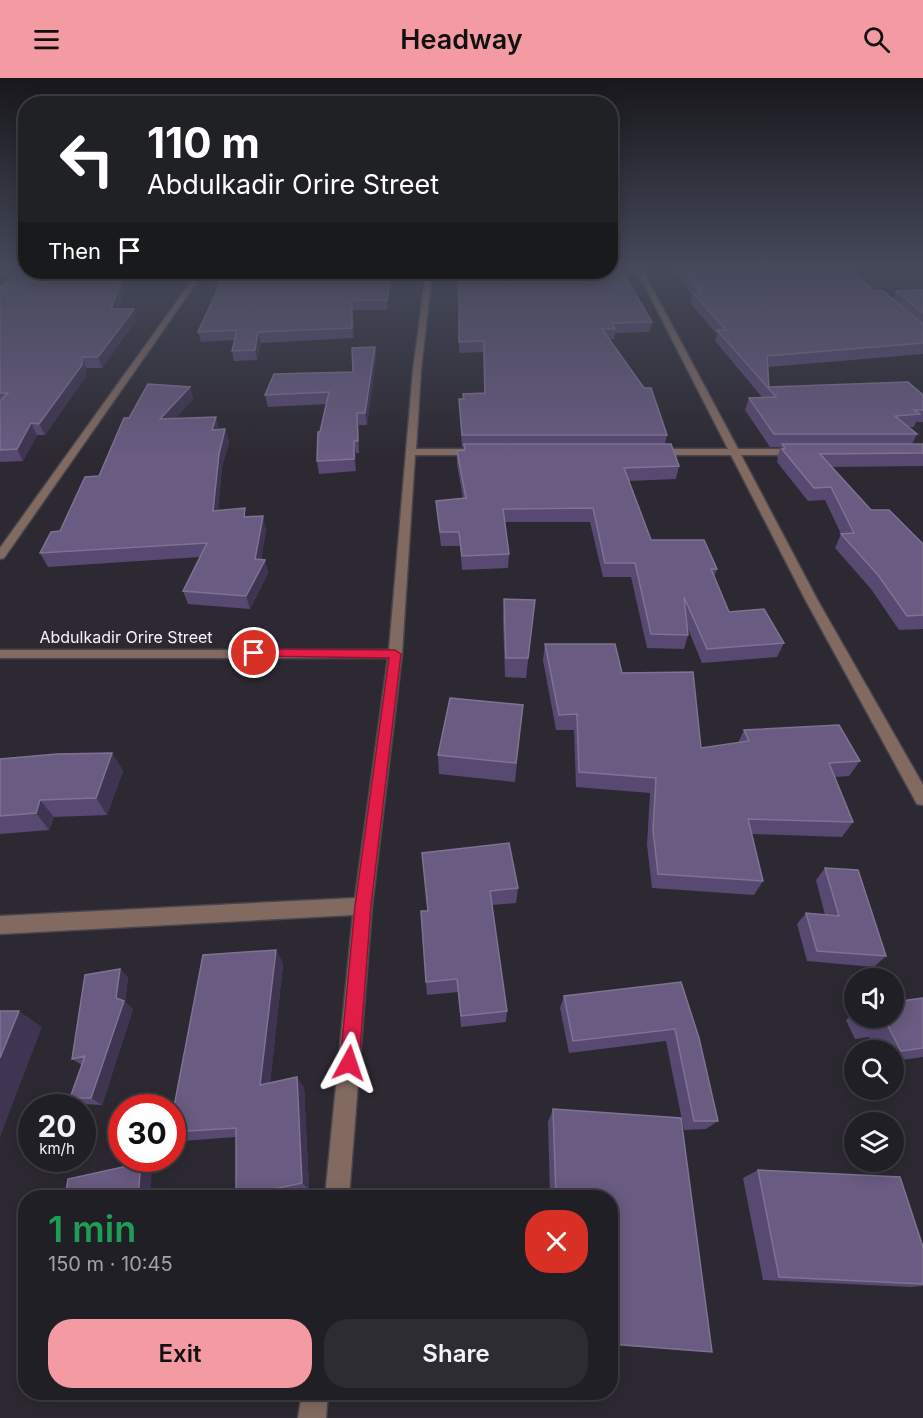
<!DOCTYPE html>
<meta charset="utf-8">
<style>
body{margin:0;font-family:Inter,sans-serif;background:#2d2c32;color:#f1f3f6;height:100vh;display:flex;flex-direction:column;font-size:22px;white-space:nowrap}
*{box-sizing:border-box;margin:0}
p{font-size:20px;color:#a2a2a7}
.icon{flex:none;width:33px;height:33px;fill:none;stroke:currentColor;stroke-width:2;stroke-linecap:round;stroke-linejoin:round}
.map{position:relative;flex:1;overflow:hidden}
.details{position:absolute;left:18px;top:1112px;width:600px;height:210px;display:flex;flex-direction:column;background:#211f26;border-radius:24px;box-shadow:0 3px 15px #0003,0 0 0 2px #3e3d43}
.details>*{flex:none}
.guide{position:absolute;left:18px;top:18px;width:600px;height:183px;border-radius:24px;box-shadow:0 3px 15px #0003,0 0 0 2px #3e3d43;background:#202124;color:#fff;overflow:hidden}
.fabs{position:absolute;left:844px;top:890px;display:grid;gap:12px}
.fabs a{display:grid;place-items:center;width:60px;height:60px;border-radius:50%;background:#211f26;box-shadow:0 3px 15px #0003,0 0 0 2px #3e3d43;font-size:30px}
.speed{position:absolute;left:18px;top:1016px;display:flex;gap:12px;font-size:30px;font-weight:700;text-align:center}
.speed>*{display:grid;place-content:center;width:78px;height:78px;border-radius:50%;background:#211f26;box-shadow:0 3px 15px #0003,0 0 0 2px #3e3d43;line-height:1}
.speed small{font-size:15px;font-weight:400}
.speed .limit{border:9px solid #d22;background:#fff;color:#111}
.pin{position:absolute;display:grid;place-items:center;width:51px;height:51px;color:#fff;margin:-26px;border:3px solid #fff;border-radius:50%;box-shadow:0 2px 6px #0007}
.me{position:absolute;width:66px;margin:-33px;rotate:5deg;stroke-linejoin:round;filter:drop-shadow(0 0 4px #0008)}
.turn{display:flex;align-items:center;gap:21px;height:126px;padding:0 30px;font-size:27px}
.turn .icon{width:78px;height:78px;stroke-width:2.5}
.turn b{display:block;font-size:42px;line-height:51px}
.then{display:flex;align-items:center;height:57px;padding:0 30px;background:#0003;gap:12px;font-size:22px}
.round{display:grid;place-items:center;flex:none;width:63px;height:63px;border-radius:24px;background:#2d2c32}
.overview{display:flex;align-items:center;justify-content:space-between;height:102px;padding:0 30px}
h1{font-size:36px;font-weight:600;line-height:45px;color:#1e9e55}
.action{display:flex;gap:12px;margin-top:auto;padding:12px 30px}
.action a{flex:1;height:69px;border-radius:24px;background:#f49aa3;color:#111;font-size:24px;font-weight:600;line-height:69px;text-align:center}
.action a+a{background:#2d2c32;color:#f1f3f6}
header{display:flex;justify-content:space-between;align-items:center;height:78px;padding:0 30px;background:#f49aa3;color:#111;font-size:27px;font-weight:600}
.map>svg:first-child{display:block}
</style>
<header><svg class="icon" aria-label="menu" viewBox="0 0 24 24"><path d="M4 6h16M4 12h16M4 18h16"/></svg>Headway<svg class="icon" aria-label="search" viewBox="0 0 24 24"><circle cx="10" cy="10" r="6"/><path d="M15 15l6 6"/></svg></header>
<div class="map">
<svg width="923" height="1340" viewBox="0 0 923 1340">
<rect width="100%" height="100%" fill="#2c2932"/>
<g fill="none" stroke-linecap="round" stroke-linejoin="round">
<g stroke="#48454e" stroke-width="3">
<path id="minor" d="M26 189 27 194 0 213V208Z
M635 189H641L738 371H799L804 374 799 377H741L818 523 923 707V727L917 726 806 523 731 377H655L650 374 655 371H728Z
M198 194H204L4 480 0 481V470Z
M426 194H432L421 292 416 371H475L480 374 475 377H415L402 576 372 828 349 1119H325L353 837 0 856V838L355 820 388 580H0V572H389L413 292Z
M302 1314H328L326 1340H298Z"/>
</g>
<use href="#minor" fill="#826a61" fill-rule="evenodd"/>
</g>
<path fill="#584972" d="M0 189H26V194H179L176 199 129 200 118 231 137 241 102 290H86V298L45 357H37L23 383 0 384V212L21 190 11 197H0Z
M670 189H847L874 213 893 221 896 213 923 212V276L768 289 769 309 923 317V344H916L914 349H908L917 356 912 366H923V388L832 389 871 432 923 466V551L899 552 871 511 835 470 841 456 825 422 808 423 777 384 778 380 777 379 781 369H770L745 332 749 320 762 319 715 263 717 256 690 225 692 217Z
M213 194H392L387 232H353L354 260 261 265 257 282 234 283 232 273 234 262 201 264 198 254 221 204 214 205 212 195Z
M451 194H610L652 244 650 254 615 255 614 261H609L667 357 665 366 679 388 676 401 629 403 651 462 717 491 714 499 729 534 784 565 777 579 702 585 688 551V557L684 571 647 570 631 499H603L590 444H505L509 476 508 490 462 492 460 468H441L437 437 436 423 463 420 457 386V373L464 372V369H462L459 321H463V316L484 315 483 274 459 275V201H451Z
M375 269 376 280 367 347H359V375H356V393L319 396 317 383 320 354 327 326 268 329 265 317 353 294Z
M190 309 193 321 175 341 219 352 225 351 229 364 222 389 218 432 248 439 266 451 261 482H265L268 495 250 531 188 526 183 513 200 479 48 489 40 475 60 453 99 398 129 340Z
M504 521 535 522 526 600 505 599 503 541Z
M545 566 622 595 701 670 738 665 744 652 860 683 849 698 835 699 853 744 842 759 752 756 763 803 754 817 652 810 647 767 650 715 576 709 574 652H556L543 582Z
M523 627 515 704 439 696 438 677Z
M112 675 123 693 107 737 54 739 49 752 0 756V681Z
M422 775 518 810 516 825 492 827 507 933 506 944 461 949 458 914 427 917 426 904 428 833Z
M825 790 886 878 874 889 807 883 797 846 806 835 825 837 816 802Z
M276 872 283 886 270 1005 304 1009 309 1111 275 1119H236V1059L182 1063 172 1056V1039Z
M120 891 128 900 125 924 133 931 102 1027 81 1026 70 1020 82 987 72 981Z
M681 904 718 1043 706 1051 684 1052 666 963 569 975 560 930 564 918Z
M923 920V979L894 983V972H875L869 959 855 961 846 942 855 935V939H894Z
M553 1031 610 1119H550L548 1044Z
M758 1092 923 1169V1208L910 1209 763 1202 743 1100Z"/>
<path fill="#3f3452" d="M8 189H22L11 197Z
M125 194H127L129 200 114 242 111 231Z
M175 194H179L176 199Z
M390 194H392L387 232V222Z
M352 222 353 232 354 260 352 250Z
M134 231 137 241 102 290 98 279Z
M258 254 261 265 257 282 255 272Z
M375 269 376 280 367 347 365 335Z
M82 279 86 290V298L45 357 39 346Z
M190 309 193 321 164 354 160 341Z
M357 335 359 347V375L358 363Z
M216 339 219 351 215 365 212 352Z
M31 345 37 357 23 383 17 371Z
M225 351 229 364 222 389 217 446 213 433 219 376Z
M354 363 356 375V393L354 381Z
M263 438 266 451 260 492 265 482 268 495 250 531 246 518 255 481Z
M112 675 123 693 107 737 96 720Z
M40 722 54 739 49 752 36 735Z
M276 872 283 886 269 1017 260 1007Z
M120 891 128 900 125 924 133 931 102 1027 91 1020 116 920Z
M19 933 42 949 0 1059V980Z
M297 999 304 1009 309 1111 302 1105Z
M141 1085 152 1090 150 1119H138Z"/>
<path fill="#695b81" stroke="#7f7394" stroke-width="1.5" d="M22 189H26V194H125L111 231H134L98 279H82V287L39 346 31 345 17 371 0 372V323L8 315H0V212Z
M610 189H618L622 193 652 244 612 245 615 251H602L644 310H651L667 357H462L459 321H464L463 316 485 315 484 263 459 264V194H610Z
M680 189H847L874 213H883L923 246V265L767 278 769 309 908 304 923 317V332H914L920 336 895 338 917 356H774L749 320 776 319 717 252H726L693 215H701Z
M213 194H390L387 222H352V250L258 254 255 272 232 273 237 252 198 254 225 195H212Z
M923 212V235L896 213Z
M375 269 365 335H357L358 363H354V381L317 383 318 354H320L329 314 265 317 274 296 353 294 352 270Z
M148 306 190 309 160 341 216 339 212 352 225 351 219 376 213 433 245 430 244 439 263 438 255 481 265 482 246 518 183 513 207 465 40 475 51 454 60 453 85 399 99 398 124 340H129Z
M464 366H671L679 388 624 390 651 462H704L717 491H711L729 534 764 531 784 565 707 571 684 519 688 557 651 556 635 485H605L593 430 503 431 509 476 462 478 459 454H440L436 423 466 420 457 373 465 372Z
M782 366H923V375L820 376 871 432H889L923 466V537L907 538 878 497 841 456 854 455 831 409 814 410 782 371 785 370Z
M504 521 535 522 528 580H506Z
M545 566H615L622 595 693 594 701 670 749 663 744 652 839 647 860 683 829 685 853 744 748 741 763 803 658 796 653 752 656 700 579 694 577 636 559 637Z
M450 620 523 627 516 685 438 677Z
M112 675 96 720 40 722 36 735 0 738V681L57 676Z
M509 765 518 810 490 813 507 933 461 938 457 901 426 904 421 833H428L422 775Z
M825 790 858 792 886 878 817 873 806 835 839 838Z
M276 872 260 1007 297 999 302 1105 236 1119V1050L172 1054V1039L203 877Z
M120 891 116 920 124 923 91 1020H70L85 978 72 981 85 897Z
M681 904 699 960 718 1043H694L675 951 573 963 564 918Z
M923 920V970L901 973 887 946 873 948 868 939H894V924Z
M0 933H19L0 980Z
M553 1031 681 1040 712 1274 610 1266V1119H556Z
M141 1085 138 1119H65L68 1101Z
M758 1092 900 1099 923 1169V1206L779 1199Z"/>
<linearGradient id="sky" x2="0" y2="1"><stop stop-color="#18171c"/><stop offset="0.5" stop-color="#45495a"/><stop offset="1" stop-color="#45495a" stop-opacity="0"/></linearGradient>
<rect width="923" height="377" fill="url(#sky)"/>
<path fill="#e11d48" stroke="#92132f" stroke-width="1.5" d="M254 571 395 572 401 576 371 828 359 985 356 991 349 994 343 991 340 985 355 828 389 580 250 578V573Z"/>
<g text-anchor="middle" stroke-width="6" stroke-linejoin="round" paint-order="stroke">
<g font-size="16" fill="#f5f3fa" stroke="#2c2932">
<text x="126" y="565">Abdulkadir Orire Street</text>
</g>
</g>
</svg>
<div class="fabs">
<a><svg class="icon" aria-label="sound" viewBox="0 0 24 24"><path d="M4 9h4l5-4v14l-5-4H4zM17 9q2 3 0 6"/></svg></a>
<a><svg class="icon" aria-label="search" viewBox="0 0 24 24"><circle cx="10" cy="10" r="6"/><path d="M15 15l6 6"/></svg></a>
<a><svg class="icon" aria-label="layers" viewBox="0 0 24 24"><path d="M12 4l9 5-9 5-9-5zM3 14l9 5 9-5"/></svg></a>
</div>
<div class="speed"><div>20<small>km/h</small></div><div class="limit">30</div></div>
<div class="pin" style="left:254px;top:575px;background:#d93025"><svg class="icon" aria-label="arrive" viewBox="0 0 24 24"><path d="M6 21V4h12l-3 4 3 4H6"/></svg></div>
<svg class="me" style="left:349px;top:985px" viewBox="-20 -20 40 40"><path d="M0-17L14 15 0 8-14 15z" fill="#e11d48" stroke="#fff" stroke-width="4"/></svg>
<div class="guide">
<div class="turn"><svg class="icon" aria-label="left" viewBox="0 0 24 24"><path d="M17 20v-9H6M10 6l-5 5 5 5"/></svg><div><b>110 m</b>Abdulkadir Orire Street</div></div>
<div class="then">Then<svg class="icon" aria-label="arrive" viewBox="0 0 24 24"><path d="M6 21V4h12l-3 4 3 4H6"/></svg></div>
</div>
<section class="details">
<div class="overview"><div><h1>1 min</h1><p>150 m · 10:45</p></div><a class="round" style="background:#d93025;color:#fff"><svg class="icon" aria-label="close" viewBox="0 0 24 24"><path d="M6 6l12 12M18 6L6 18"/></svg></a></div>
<div class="action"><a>Exit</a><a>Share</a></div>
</section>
</div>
